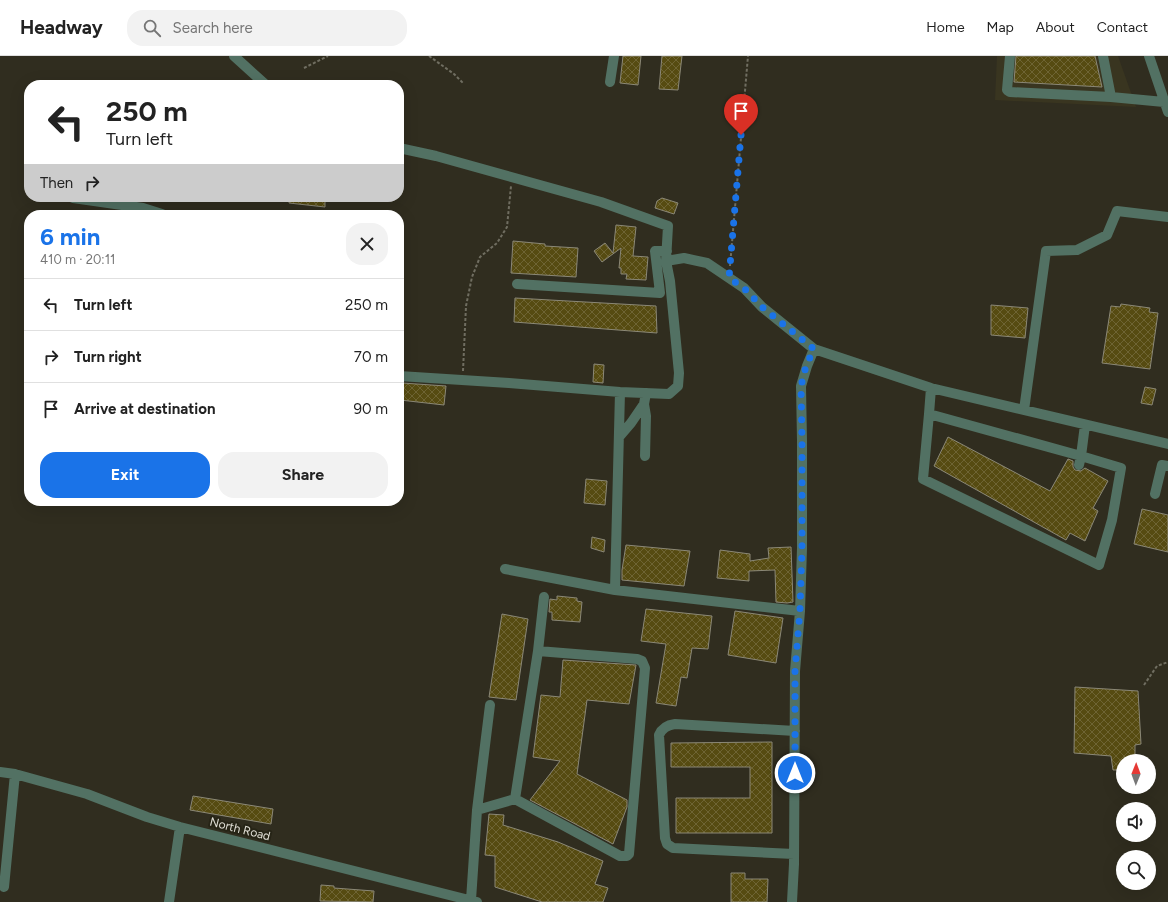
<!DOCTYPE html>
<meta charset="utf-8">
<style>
body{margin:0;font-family:Figtree,sans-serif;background:#f2f2f2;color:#222;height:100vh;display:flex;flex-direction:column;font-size:15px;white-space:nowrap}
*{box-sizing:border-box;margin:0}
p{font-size:13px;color:#767676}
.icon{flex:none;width:22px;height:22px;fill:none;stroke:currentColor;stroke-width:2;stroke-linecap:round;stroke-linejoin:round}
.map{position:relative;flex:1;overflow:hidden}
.details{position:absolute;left:24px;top:154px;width:380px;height:296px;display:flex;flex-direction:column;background:#fff;border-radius:16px;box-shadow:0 4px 16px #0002}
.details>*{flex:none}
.banner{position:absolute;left:24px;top:24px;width:380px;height:122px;border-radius:16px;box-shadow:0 4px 16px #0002;background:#fff;color:#222;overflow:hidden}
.needle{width:26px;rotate:1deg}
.controls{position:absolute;left:1116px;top:698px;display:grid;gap:8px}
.controls a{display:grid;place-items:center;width:40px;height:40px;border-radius:50%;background:#fff;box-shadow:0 4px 16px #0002;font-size:20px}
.pin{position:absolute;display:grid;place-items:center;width:34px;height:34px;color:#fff;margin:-41px -17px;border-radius:50% 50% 50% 0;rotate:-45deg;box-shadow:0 0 4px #0007}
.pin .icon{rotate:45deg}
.me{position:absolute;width:44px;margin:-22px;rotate:0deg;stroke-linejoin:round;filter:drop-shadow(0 0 3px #0008)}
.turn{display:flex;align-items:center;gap:14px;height:84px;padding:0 16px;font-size:18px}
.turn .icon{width:52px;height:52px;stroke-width:2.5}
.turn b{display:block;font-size:28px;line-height:34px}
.then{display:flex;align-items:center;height:38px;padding:0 16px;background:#0003;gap:8px;font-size:15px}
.round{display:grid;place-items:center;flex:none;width:42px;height:42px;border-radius:16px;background:#f2f2f2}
.headline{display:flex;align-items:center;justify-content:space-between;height:68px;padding:0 16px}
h1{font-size:24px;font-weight:700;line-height:30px;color:#1a73e8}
.cta{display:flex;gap:8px;margin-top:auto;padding:8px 16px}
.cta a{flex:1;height:46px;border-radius:16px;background:#1a73e8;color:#fff;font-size:16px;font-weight:700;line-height:46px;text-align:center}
.cta a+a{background:#f2f2f2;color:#222}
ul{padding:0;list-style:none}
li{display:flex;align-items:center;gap:12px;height:52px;padding:0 16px;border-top:1px solid #e0e0e0}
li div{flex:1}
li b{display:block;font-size:15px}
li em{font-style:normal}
header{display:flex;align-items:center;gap:24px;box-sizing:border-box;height:56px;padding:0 20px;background:#fff;border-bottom:1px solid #e0e0e0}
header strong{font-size:19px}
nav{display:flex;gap:22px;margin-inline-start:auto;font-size:14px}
.search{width:280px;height:36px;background:#f2f2f2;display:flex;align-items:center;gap:10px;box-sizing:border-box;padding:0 14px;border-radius:16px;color:#767676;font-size:15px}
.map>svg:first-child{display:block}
</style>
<header>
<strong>Headway</strong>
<div class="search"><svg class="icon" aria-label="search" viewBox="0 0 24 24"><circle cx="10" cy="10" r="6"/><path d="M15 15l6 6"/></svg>Search here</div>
<nav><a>Home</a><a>Map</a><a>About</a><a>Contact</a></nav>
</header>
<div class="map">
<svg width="1168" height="846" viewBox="0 0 1168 846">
<defs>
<pattern id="building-cross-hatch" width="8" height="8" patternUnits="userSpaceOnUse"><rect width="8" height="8" fill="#564b11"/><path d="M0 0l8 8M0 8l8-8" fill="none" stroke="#6e6433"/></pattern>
</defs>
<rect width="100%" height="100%" fill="#302d1f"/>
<path fill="#393520" d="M997 0H1118L1136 51 995 44Z"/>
<path fill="url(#building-cross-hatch)" stroke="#8b8877" d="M623 0H641L638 29 620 27Z
M662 0H682L678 34 659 33Z
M1016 0H1095L1102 31 1014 26Z
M290 141H325V151L289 147Z
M662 142 678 147 674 158 655 152 657 145Z
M616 169 636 171 633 200 648 201 646 224 626 223 627 218H621V212H619L621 192 602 206 594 195 605 187 613 197Z
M513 185 545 188V190L578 192 576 221 511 217Z
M515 242 656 250 657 277 514 266Z
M1121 248 1150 252 1149 256 1158 257 1150 313 1102 307 1111 250 1120 251Z
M991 249 1028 252 1025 282 991 279Z
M594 308 604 309 603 327 593 326Z
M402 327 446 330 444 349 400 344Z
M1145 331 1156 333 1152 349 1141 347Z
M948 381 1050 435 1068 403 1073 405V411L1075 414 1081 415 1085 412 1108 425 1093 452 1098 455 1085 485 1070 477 1066 484 934 410Z
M586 423 607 425 605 449 584 447Z
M1142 453 1168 459V496L1134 488Z
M592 481 605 484 604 496 591 492Z
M626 489 690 495 684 530 622 524V514Z
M791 491 793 546 787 547 776 546 775 514 749 515V525L717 522 720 494 750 498V505L769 502 768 492Z
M557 540 577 542V545L582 546 580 566 552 564V556H549L550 543 557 544Z
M646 553 712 560 708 593 692 592 687 622 681 621 676 650 656 647 666 588 641 585Z
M735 555 783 562 776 607 728 599Z
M502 558 528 563 516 644 489 641Z
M563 604 636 609 629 648 587 644 577 718 627 744V751L613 788 530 744 560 705 533 701 541 639 560 641Z
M1075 631 1138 635 1141 688 1135 689V705H1123V714H1113L1111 700 1074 697Z
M772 686V777H676V742H750V711H671V687Z
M193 740 273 753 271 768 190 754Z
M489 758 504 759 503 769 558 786 603 805 595 828 608 832 603 846H542L495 831V800L485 799Z
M731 817H745V823H768L767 846H731Z
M321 829 334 830V832L374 835 373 846 320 845Z"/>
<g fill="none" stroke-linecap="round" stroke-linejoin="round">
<path stroke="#706e61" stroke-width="2" stroke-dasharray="3 2" stroke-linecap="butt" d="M429 0 454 18 464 28
M304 12 328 0
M730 210 748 0
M463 315 466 250 472 221 480 201 497 187 507 171 511 130
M1144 629 1157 610 1168 606"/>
<path stroke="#527163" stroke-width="10" d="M234 0 266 29
M1010 0 1007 34 1010 36 1111 41
M1103 0 1111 41 1164 46
M1149 0 1168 56
M610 26 614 0
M399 92 436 100 601 146 668 170 666 205 670 225 679 317 678 330 669 338 620 336 509 327 399 320
M73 142 143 152 162 158V159
M666 205 684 202 707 207 744 232 762 251 814 293 931 332 1168 388
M517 228 660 237 655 195H667
M931 332 929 358 1081 400 1085 369
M1024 354 1046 195 1077 194 1107 179 1117 155 1168 161
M929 358 923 423 1099 509 1112 464 1121 412 1081 400 1079 409
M619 381 631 367 644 348
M645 400 646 360 644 348 646 337
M1155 438 1162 409 1168 410
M505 513 615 534 800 555
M615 534 620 336
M0 716 15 718 87 738 147 761 180 771 477 846
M515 743 620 800H627L629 798 645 612 642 605 637 603 538 595 544 541
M477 754 490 649
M794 798 673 792 667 788 665 782 659 679C662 672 667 669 675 668L795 675
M4 831 15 718
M471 844 477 754 515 743 538 595
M169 846 180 771
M792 846 794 808 795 615 800 555 802 492V385L801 330 807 310 814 293"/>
</g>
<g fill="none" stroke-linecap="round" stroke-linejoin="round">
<path stroke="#1a73e8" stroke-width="7" stroke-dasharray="0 12.6" d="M741 79 729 222 744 232 762 251 814 293 806 310 801 330 802 385V492L800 554 795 615V717"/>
</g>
<g text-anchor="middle" stroke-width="4" stroke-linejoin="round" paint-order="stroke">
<g font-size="12" fill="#e1dfd6" stroke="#262416">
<text transform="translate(240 773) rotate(14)" y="4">North Road</text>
</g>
</g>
</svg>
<div class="controls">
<a><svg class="needle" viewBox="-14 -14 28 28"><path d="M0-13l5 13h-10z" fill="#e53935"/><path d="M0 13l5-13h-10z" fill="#767676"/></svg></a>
<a><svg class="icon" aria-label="sound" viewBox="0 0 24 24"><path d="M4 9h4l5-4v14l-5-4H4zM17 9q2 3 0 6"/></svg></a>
<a><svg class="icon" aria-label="search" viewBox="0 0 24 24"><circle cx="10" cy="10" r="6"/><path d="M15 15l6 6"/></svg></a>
</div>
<div class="pin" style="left:741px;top:79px;background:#d93025"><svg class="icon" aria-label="arrive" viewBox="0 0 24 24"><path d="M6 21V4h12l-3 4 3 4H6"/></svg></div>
<svg class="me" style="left:795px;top:717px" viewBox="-20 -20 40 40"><circle r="17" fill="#1a73e8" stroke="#fff" stroke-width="3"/><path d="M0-11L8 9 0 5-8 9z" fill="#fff"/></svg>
<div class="banner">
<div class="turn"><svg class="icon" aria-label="left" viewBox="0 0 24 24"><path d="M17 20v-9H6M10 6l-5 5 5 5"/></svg><div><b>250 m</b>Turn left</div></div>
<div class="then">Then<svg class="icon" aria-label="right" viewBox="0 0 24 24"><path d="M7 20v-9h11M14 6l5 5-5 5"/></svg></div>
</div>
<section class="details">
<div class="headline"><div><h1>6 min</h1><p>410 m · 20:11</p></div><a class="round"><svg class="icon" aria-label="close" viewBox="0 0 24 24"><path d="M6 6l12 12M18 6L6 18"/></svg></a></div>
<ul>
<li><svg class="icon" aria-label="left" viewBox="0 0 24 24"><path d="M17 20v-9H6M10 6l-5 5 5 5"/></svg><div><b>Turn left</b></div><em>250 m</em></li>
<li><svg class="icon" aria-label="right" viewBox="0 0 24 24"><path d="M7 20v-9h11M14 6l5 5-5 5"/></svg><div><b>Turn right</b></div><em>70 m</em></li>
<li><svg class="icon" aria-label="arrive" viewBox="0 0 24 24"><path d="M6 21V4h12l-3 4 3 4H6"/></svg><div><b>Arrive at destination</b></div><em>90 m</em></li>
</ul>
<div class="cta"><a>Exit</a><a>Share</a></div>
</section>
</div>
